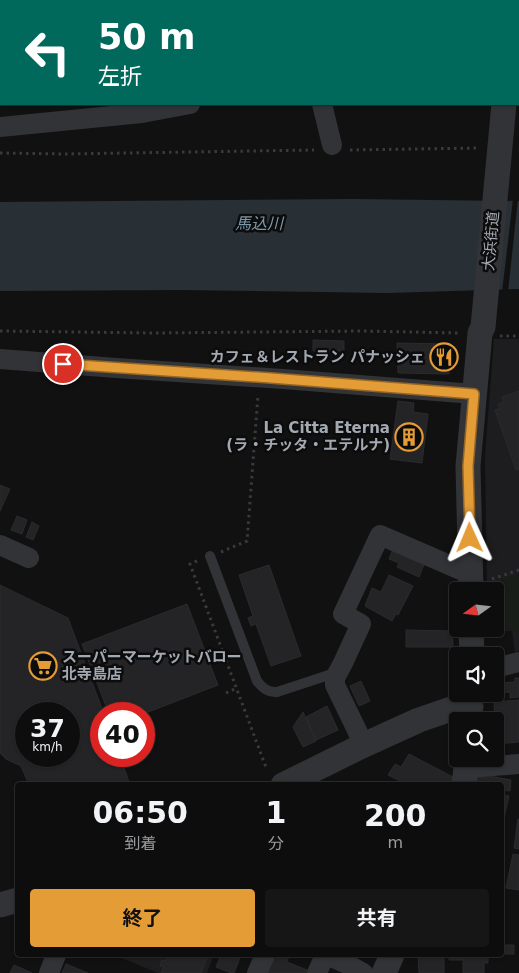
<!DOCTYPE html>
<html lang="ja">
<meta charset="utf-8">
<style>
body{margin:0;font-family:"DejaVu Sans","Noto Sans JP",sans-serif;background:#161617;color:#f1f3f6;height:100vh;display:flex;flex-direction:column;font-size:19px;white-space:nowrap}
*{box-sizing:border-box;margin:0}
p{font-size:16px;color:#9a9c9e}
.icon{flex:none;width:28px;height:28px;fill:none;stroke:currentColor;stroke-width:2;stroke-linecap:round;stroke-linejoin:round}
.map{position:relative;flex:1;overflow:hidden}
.details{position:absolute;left:15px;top:782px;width:489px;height:175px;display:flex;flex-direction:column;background:#0d0d0e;border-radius:5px;box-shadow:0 1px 4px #0004,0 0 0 1px #2d2d2e}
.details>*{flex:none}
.guide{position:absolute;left:0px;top:0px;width:520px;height:105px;box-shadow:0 1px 4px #0004,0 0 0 1px #2d2d2e;background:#00695c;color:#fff;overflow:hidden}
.needle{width:32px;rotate:255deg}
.controls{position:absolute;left:449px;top:582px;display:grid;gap:10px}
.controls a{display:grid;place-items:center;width:55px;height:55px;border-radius:5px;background:#0d0d0e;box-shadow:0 1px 4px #0004,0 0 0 1px #2d2d2e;font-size:25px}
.speed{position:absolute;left:15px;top:702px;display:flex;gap:10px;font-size:25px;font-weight:700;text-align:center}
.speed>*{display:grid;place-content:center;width:65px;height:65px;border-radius:50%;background:#0d0d0e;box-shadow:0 1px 4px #0004,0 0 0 1px #2d2d2e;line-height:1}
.speed small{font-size:12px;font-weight:400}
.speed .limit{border:8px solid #d22;background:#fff;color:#111}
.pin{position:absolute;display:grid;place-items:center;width:42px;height:42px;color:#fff;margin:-21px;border:2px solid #fff;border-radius:50%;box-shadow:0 1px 5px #0007}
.me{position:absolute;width:55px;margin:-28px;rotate:359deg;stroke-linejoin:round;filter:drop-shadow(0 0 4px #0008)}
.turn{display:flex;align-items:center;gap:18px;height:105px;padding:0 15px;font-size:22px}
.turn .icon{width:65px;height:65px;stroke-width:2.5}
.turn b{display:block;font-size:35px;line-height:42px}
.eta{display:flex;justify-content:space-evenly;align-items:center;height:85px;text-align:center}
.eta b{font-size:30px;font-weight:700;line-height:35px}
.primary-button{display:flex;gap:10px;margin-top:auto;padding:10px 15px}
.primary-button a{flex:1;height:58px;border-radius:5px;background:#e49c37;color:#111;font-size:20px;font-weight:700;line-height:58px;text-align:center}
.primary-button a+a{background:#161617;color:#f1f3f6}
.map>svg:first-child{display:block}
</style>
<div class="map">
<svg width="519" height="973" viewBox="0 0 519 973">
<rect width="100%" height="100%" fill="#111112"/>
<path fill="#1d1d1f" d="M494 339H519V651L515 652 512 631 489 630V629H495V591H487L485 455Z
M120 955H214L207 973H158L119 957Z"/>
<path fill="#181d18" d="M517 575 519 576V631L489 630V629H495V591H487V588L502 583 501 579Z"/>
<path fill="#283035" d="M353 199 519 201V289L387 293 183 290 0 291V202Z"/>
<path fill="#111112" d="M513 199H518L508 292H502Z"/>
<path fill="#242426" stroke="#2b2b2e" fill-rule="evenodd" d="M313 340 344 341V351H313Z
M397 343 449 344V374L398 373Z
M519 391V469L516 470 495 410 500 409 498 404 504 402 502 397Z
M398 401 414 403 413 412 428 414 422 463 390 459Z
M0 485 10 489 0 511Z
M17 516 27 520 22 534 11 530Z
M32 522 39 526 33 540 26 537Z
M393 549 425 562 419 577 397 567 399 563 389 559Z
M269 565 301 656 271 666 256 624 251 626 248 618 253 616 239 575Z
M389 575 413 586 398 615 396 614 392 621 365 606 372 588 381 592Z
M0 585 68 618 104 714H101V756H120L130 785H29L21 766 6 759 0 753ZM26 714H69V756H26Z
M187 604 218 685 143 714H109L82 644Z
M406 630 452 631 453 647H406Z
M515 678H519V697L510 698V692L501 693 500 683 515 682Z
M361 681 370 701 359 706 350 686Z
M495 681H500L501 697 489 698V694H495Z
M519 700V742L496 744 494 702Z
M327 706 338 730 316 740 306 717Z
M303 712 316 741 303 747 293 727Z
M409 754 453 777 449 785H408L388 775 395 764 401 767Z
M476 775 490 776 511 780 510 791 501 790V785H473Z
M501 794 509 796 501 831Z
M518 819H519V849L514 848Z
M513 854 519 855V890L506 888Z
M504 945H514V954H504Z
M168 955H208L201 973H161L164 967 160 966 162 960 166 961Z
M221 955H241L234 973H231L216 967Z
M274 955H289L287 962 307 970 306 973H268Z
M418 955H444V973H419Z
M449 955H463V960H449Z
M463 955H488V963H484V973H463Z
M66 964 88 973H62Z
M14 965 32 973H10Z"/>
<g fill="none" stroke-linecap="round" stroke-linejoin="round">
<path stroke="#383a3e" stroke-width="3" stroke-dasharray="2.5 4" stroke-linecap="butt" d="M350 150 479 148
M0 153 65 154 314 150
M0 331 153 333 361 331 459 333
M500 336H519
M221 552 247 541 258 395
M197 561 190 564 267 770
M492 579 519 570
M226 693 237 688"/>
<path stroke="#323337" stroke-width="10" d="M210 556 257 681C262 688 268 693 277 692L338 672"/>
<path stroke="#323337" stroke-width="20" d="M120 0V1
M300 0V1
M322 104 332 145
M0 127 142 113 190 104
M0 359 116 368 283 379 474 394
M0 545 29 558
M495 668 519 662
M364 745 335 685V678L343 663 361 624 343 614 380 535 470 574
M467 768 519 764
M327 955 345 963 363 973
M49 973 56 955
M257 973 265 955
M317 973 325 955"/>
<path stroke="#323337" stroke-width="25" d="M514 1 515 0
M471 591 468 466 480 333 483 327 504 104
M471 629 472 656
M283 785 364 745 419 720 454 708 471 707
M464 785 467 759
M0 905 18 900
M384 973 392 955"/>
</g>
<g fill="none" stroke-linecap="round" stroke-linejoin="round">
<g stroke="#946524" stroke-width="12">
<path id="route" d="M63 364 271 378 474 394 468 466 470 538"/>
</g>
<use href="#route" stroke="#e49c37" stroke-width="9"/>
</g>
<defs>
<g id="restaurant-ring" transform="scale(1.4375)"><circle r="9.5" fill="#0c0c0d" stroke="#e49c37" stroke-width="1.5"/><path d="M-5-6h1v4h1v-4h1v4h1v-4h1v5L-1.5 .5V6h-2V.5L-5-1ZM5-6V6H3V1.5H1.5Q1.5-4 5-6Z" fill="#e49c37"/></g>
<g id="building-ring" transform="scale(1.4375)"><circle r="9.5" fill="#0c0c0d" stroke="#e49c37" stroke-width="1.5"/><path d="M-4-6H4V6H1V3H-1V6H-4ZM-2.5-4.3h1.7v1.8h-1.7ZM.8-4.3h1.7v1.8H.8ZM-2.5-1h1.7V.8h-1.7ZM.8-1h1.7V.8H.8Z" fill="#e49c37"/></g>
<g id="supermarket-ring" transform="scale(1.4375)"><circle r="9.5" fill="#0c0c0d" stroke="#e49c37" stroke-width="1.5"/><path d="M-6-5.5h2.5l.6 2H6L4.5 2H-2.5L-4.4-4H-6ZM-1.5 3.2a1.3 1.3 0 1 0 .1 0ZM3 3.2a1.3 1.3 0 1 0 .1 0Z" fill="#e49c37"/></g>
</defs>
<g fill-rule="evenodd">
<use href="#restaurant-ring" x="444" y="357"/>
<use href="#building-ring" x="409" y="437"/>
<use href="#supermarket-ring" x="43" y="666"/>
</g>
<g text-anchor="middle" stroke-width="5" stroke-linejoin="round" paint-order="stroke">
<g font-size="15" fill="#a3a9b2" stroke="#0c0c0d">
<text transform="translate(491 241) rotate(-85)" y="5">大浜街道</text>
</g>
<g font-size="15" font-weight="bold" fill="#a3a9b2" stroke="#0c0c0d" text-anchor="end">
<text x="425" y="362">カフェ＆レストラン パナッシェ</text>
<text x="390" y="433">La Citta Eterna<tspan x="390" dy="17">(ラ・チッタ・エテルナ)</tspan></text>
<text x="62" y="662" text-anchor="start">スーパーマーケットバロー<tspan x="62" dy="17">北寺島店</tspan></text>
</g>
<g font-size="16" font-style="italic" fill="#7c99ab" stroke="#0c0c0d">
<text x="259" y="229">馬込川</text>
</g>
</g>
</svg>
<div class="controls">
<a><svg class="needle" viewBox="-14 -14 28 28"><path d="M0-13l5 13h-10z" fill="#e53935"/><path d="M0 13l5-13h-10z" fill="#9a9c9e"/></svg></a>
<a><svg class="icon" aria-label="sound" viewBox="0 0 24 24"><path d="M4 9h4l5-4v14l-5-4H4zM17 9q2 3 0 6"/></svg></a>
<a><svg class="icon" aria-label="search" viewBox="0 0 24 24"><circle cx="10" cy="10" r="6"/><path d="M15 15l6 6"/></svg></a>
</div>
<div class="speed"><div>37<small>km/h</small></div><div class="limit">40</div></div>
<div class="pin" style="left:63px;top:364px;background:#d93025"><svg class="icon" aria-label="arrive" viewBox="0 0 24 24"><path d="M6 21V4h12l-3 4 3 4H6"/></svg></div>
<svg class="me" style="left:470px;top:538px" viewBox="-20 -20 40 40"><path d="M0-17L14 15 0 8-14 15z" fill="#e49c37" stroke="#fff" stroke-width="4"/></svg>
<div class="guide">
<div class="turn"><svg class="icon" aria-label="left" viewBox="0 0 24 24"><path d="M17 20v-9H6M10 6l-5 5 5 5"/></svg><div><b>50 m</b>左折</div></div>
</div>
<section class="details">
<div class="eta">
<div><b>06:50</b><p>到着</p></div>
<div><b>1</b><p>分</p></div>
<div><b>200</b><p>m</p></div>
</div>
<div class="primary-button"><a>終了</a><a>共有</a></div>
</section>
</div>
